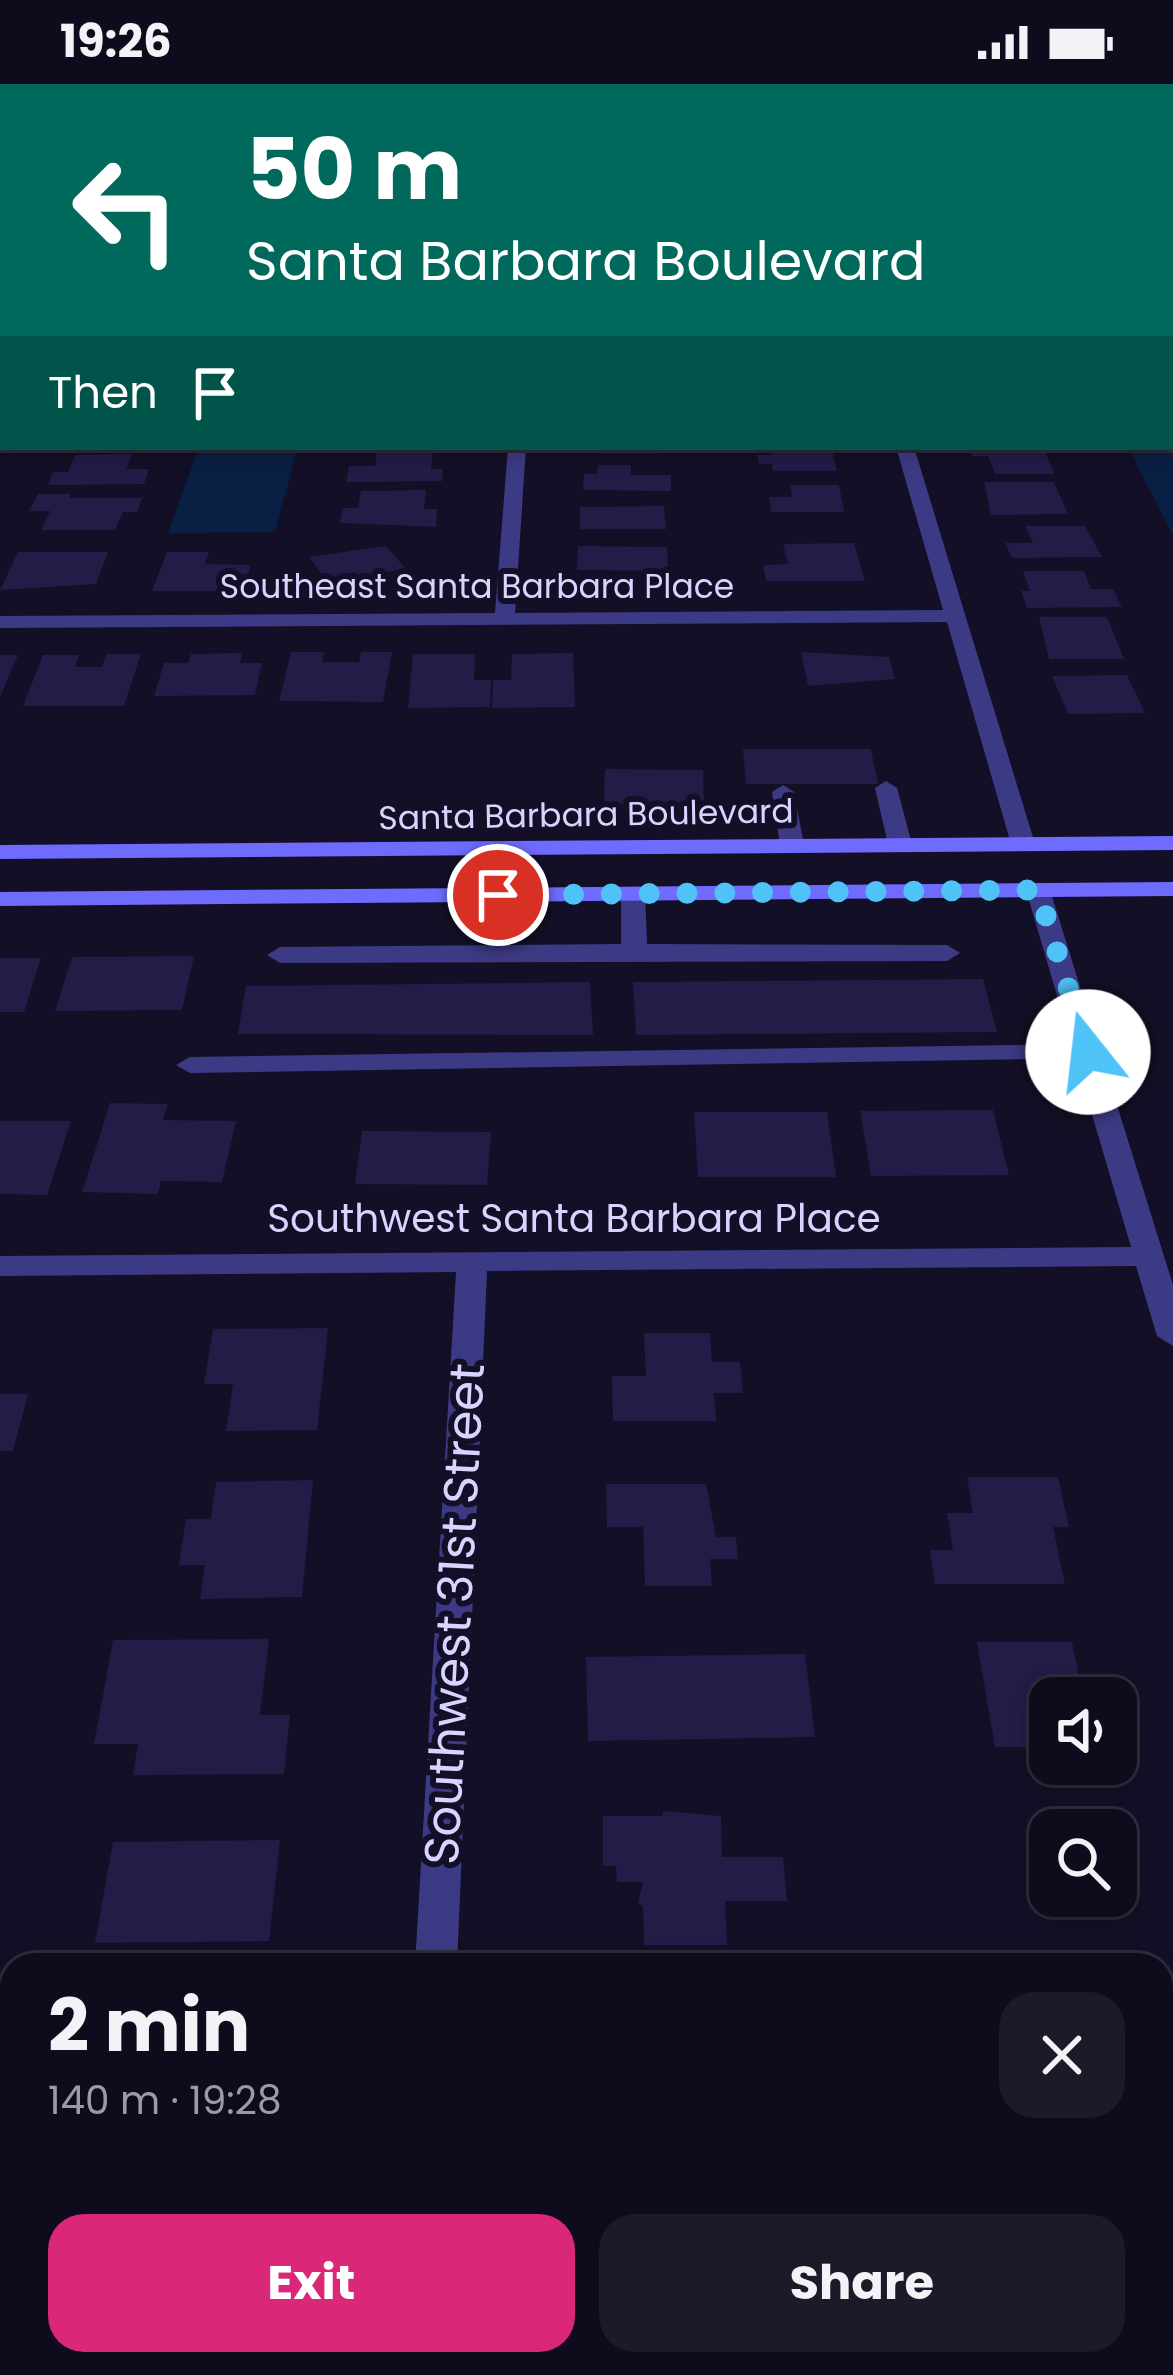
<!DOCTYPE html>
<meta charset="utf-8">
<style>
body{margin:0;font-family:Poppins,sans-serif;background:#1c1929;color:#f1f3f6;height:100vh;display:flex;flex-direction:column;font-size:45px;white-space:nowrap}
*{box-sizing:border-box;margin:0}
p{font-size:39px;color:#9b9ba3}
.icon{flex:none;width:66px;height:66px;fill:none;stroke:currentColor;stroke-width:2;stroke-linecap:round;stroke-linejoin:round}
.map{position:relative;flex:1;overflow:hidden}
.side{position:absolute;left:0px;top:1869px;width:1173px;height:423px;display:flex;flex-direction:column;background:#0e0b1c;border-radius:36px 36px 0 0;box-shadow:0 6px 18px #0003,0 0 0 3px #2e2b3b}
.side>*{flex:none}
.banner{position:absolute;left:0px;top:0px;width:1173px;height:366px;box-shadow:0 6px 18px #0003,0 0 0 3px #2e2b3b;background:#00695c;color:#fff;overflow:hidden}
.controls{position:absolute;left:1029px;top:1593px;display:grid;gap:24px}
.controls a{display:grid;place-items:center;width:108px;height:108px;border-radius:24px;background:#0e0b1c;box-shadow:0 6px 18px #0003,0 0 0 3px #2e2b3b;font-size:60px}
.pin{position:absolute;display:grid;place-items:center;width:102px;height:102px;color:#fff;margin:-51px;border:6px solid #fff;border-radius:50%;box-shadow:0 3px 12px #0007}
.me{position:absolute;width:132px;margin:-66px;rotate:344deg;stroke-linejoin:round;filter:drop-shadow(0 0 9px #0008)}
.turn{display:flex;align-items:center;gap:42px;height:252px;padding:0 48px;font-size:54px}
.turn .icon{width:156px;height:156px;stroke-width:2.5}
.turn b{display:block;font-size:84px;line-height:102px}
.then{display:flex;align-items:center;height:114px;padding:0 48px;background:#0003;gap:24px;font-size:45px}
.round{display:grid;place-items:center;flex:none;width:126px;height:126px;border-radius:36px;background:#1c1929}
.headline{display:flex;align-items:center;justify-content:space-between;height:204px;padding:0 48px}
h1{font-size:72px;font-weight:700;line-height:90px}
.button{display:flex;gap:24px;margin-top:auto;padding:24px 48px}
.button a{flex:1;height:138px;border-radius:36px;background:#db2777;color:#fff;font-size:48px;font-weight:700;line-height:138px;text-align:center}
.button a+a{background:#1c1929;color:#f1f3f6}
.status{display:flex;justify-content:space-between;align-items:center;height:84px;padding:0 60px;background:#0e0b1c;direction:ltr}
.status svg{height:33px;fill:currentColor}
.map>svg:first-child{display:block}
</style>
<div class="status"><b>19:26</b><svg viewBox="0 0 49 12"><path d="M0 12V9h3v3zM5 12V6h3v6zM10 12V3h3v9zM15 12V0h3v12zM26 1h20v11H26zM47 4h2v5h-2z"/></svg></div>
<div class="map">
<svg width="1173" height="2291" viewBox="0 0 1173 2291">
<rect width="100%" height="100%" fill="#130f26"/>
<path fill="#0a1f44" d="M1170 225 1173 229V452L1128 363H1170Z
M199 363H298L275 448 168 449Z"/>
<path fill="#241b47" d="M606 363H663L664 369 606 370Z
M769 363H831L837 387H773L772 380H759L757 371H771Z
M969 363H1043L1055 390H995L988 372H972Z
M377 367H433L431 385H443L442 397 346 398 349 382H375Z
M132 370 126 385H149L144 400 48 401 53 388H68L75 371Z
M598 381H631V391H671V407L583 406 584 390H597Z
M984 398H1054L1068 430 991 431Z
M790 401H839L844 428H771L769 413H792Z
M426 406 424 425H437L436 443 340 439 343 424H358L361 407Z
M38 410H71L69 414H142L137 428H123L115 446H41L50 427H29Z
M664 422 666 445H580V423Z
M1025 442H1085L1102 473 1012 474 1005 459H1033Z
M854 459 865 497H766L763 481 788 480 783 460Z
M386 462 406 485 363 492 369 500 333 505 309 473Z
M578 462 667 463 668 487 577 486Z
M18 468H108L96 500 0 506Z
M167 468H209L205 480 251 481 243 507H152Z
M1023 487H1084L1091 505H1113L1122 523 1027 524 1021 507H1030Z
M1039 533H1107L1124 575H1049Z
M291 568H324L322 578H359L361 568H392L383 618 279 617Z
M801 568 889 573 895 595 808 602Z
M242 569 240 579H262L255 611 154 612 164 579H188L191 570Z
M573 569 575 623 492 624 493 596H511L512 570Z
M106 570H141L124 622H23L43 571H79L75 583H102Z
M413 570H475L474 596H491L490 623 408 624Z
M0 571H18L0 613Z
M1127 591 1145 629 1068 630 1052 592Z
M743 665H871L878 700H746Z
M605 685 703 686 704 722 604 720Z
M194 872 182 926 55 927 72 873Z
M0 874H41L24 928H0Z
M983 895 997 948 636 951 633 898Z
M590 898 593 951 238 950 246 902Z
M110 1019 168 1020 163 1036 236 1037 222 1098 161 1097 158 1110 82 1108Z
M993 1026 1009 1091 871 1092 860 1027Z
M694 1028H827L836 1093H698Z
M0 1037H71L47 1111 0 1110Z
M362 1047 491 1048 487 1101 355 1100Z
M328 1244 317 1346 226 1347 233 1300H204L213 1245Z
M644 1249H710L712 1278H740L743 1309H714L716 1337H613L612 1292H646Z
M0 1310H28L13 1367H0Z
M967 1393H1058L1069 1443H1053L1065 1500H935L930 1466H953L947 1429H973Z
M313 1396 302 1513 200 1515 205 1481H179L186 1435H211L216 1398Z
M606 1400H706L716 1453H736L738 1475H710L712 1502H645L643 1443H607Z
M269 1555 260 1631H290L284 1690 133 1691 138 1660H94L113 1556Z
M977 1558H1072L1082 1608H1099L1101 1614H1050V1663H995Z
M805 1570 815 1653 588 1657 586 1573Z
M663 1727 721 1732 722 1773H783L787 1817H725L727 1861H644L643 1822 638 1819 643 1798H617L616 1782H603V1732H663Z
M280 1756 269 1857 95 1859 113 1758Z
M1161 1928H1173V2105H1161Z
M1161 2161H1173V2291H1012L1011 2280H1161Z
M21 2280H225L223 2291H19Z"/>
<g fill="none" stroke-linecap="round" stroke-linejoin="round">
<path fill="#3d3a85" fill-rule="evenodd" d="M886 697 897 704 912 760 908 765H892L888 760 875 704Z
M783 701 794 708 804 761 792 768 780 761 772 708Z
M633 803 645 810 647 860 947 861 960 869 947 877 280 879 267 871 280 863 621 860V810Z
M1088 960 1102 968 1098 974 190 989 176 981 190 973Z"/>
<path fill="#3d3a85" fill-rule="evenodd" d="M191 0H203L189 3Z
M534 0H546V3H534Z
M792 0H804L805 3H793Z
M1170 40H1173V48H1170Z
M508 363H526L515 529 943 526 896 363H914L1035 760 1031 765H1015L1011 760 947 538 0 544V532L495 529Z
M1038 799 1050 806 1173 1201V1262L1157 1252 1136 1182 487 1187 457 1881H415L456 1188 0 1192V1172L1131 1163 1026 806Z
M391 2280H439V2291H391Z"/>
<path fill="#6f6bff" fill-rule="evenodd" d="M1173 752V766L0 775V761Z
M1173 798V812L0 822V808Z"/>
</g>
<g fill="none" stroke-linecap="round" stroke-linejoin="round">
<path stroke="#4fc3f7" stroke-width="21" stroke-dasharray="0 37.8" d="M498 811 1038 806 1088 968"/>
</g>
<g text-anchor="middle" stroke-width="12" stroke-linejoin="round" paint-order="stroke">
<g font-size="33" fill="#d9d4ff" stroke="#130f26">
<text x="477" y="514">Southeast Santa Barbara Place</text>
<text transform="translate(586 730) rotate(-1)" y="12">Santa Barbara Boulevard</text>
</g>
<g font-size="39" fill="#d9d4ff" stroke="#130f26">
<text x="574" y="1148">Southwest Santa Barbara Place</text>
</g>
<g font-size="48" fill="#d9d4ff" stroke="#130f26">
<text transform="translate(454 1530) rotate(-87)" y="17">Southwest 31st Street</text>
</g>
</g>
</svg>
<div class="controls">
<a><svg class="icon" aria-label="sound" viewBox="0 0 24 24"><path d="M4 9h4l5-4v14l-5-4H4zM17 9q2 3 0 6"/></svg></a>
<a><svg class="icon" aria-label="search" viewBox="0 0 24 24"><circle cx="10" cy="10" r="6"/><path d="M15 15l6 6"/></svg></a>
</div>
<div class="pin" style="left:498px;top:811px;background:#d93025"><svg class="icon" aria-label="arrive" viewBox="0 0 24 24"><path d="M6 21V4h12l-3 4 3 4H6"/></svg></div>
<svg class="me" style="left:1088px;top:968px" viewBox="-20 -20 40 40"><circle r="19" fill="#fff"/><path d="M0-13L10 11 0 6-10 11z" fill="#4fc3f7"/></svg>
<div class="banner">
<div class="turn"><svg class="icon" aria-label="left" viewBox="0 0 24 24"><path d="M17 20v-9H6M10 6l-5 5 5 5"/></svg><div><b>50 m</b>Santa Barbara Boulevard</div></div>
<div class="then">Then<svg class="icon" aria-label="arrive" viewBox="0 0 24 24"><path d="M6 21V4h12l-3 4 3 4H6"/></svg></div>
</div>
<section class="side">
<div class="headline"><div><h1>2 min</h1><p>140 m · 19:28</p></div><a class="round"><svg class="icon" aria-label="close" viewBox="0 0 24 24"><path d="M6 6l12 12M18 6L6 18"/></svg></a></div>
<div class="button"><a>Exit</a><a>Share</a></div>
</section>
</div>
